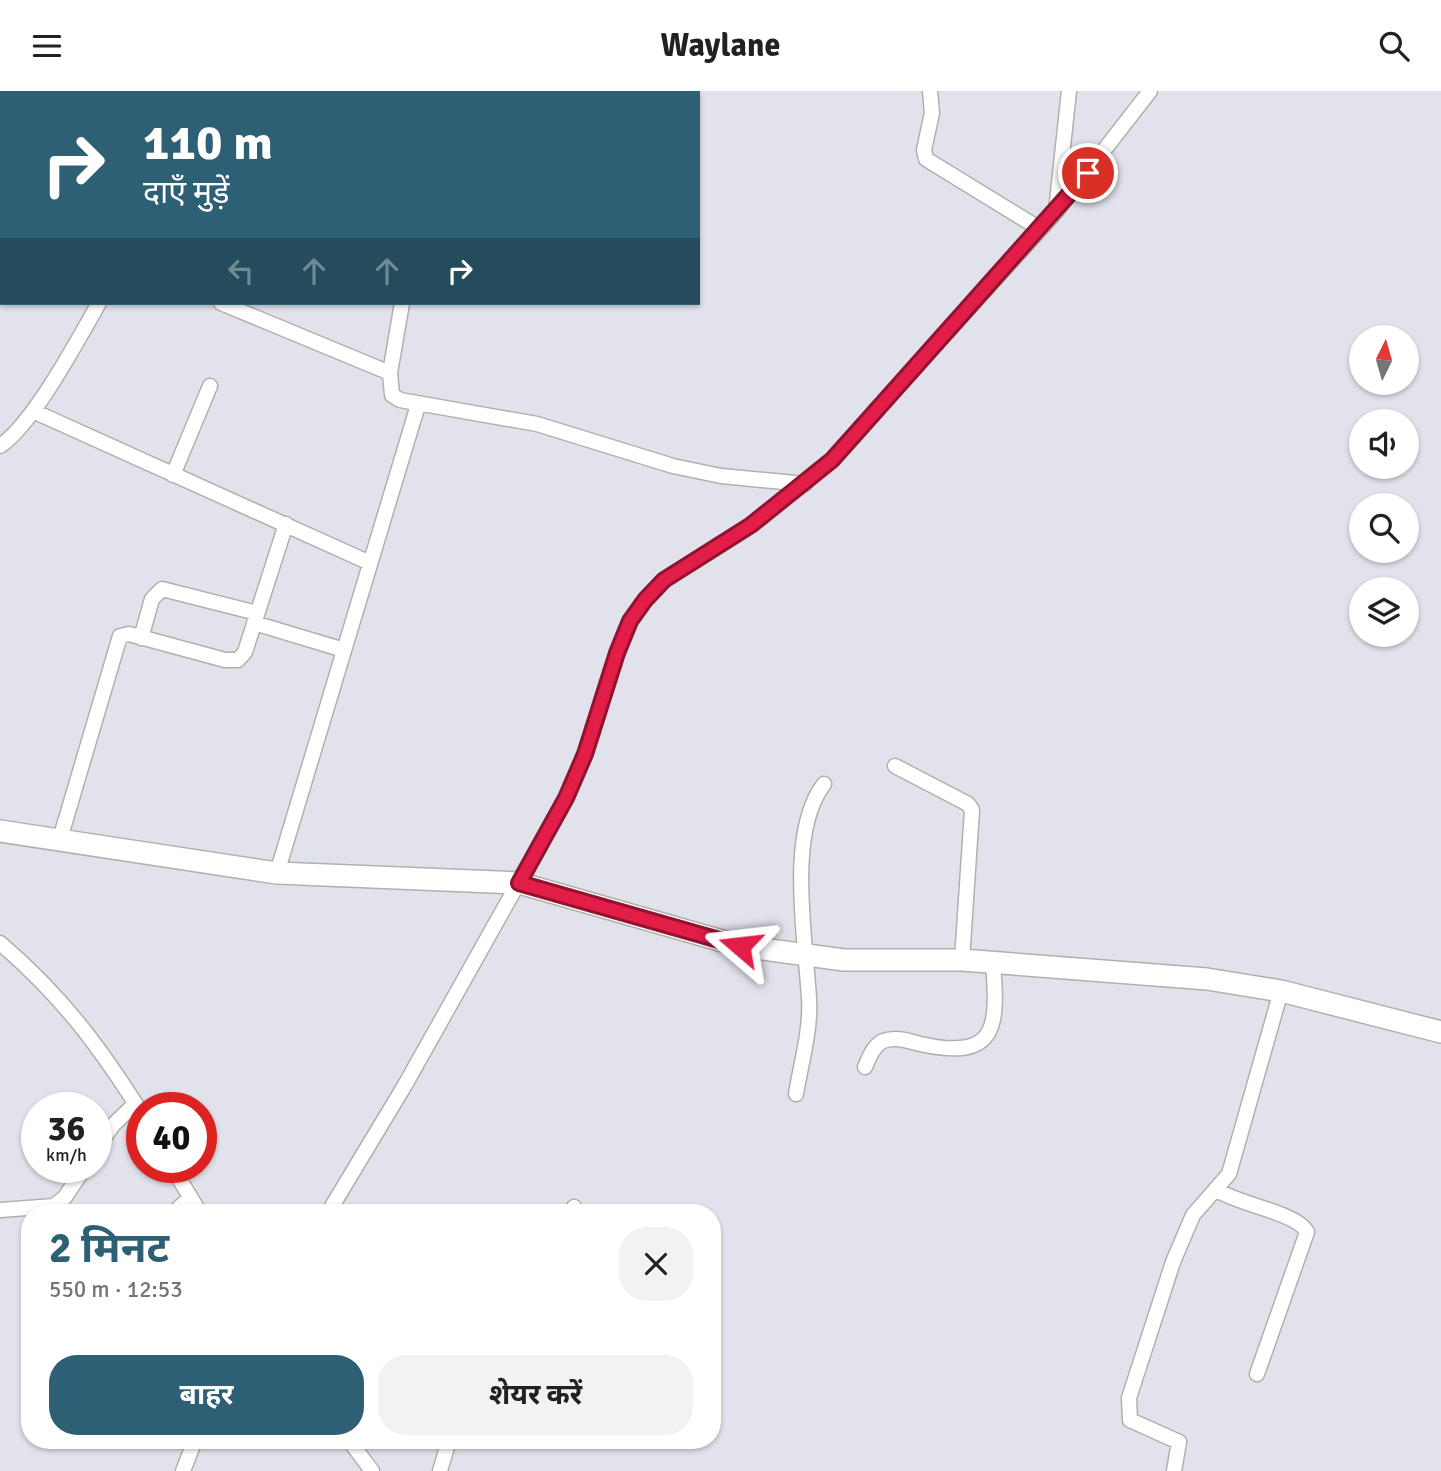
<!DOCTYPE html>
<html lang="hi">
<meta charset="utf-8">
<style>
body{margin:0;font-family:Signika,"Noto Sans Devanagari",sans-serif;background:#f2f2f2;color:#202124;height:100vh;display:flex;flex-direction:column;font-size:26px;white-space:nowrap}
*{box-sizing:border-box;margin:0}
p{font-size:23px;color:#757577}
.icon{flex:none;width:38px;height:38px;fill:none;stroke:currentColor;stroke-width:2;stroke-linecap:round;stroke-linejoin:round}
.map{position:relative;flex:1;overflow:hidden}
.side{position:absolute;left:21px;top:1113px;width:700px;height:245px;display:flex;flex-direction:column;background:#fff;border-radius:28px;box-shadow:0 2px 5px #0004}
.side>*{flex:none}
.hud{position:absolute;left:0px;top:0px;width:700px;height:214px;box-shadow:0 2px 5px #0004;background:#2d5f75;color:#fff;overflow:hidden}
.needle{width:46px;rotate:5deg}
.tools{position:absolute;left:1349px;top:234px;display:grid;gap:14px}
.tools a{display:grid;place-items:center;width:70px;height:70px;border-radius:50%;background:#fff;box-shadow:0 2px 5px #0004;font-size:35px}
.speed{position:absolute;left:21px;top:1001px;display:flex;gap:14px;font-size:35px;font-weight:700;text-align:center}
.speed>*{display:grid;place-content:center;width:91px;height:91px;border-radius:50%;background:#fff;box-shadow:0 2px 5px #0004;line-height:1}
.speed small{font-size:18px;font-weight:400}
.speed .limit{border:10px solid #d22;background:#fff;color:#111}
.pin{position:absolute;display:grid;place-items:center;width:60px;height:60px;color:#fff;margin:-30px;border:4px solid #fff;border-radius:50%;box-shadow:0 2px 7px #0007}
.me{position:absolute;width:77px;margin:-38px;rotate:287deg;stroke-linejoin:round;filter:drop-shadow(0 0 5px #0008)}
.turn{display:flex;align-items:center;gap:24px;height:147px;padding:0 28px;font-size:32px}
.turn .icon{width:91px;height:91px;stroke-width:2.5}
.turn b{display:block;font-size:49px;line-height:60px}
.lanes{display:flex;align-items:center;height:66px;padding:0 28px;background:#0003;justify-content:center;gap:35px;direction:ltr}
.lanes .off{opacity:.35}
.round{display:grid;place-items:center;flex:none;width:74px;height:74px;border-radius:28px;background:#f2f2f2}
.overview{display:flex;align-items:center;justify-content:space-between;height:119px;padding:0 28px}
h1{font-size:42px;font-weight:700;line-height:52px;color:#2d5f75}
.cta{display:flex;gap:14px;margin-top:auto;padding:14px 28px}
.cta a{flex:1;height:80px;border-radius:28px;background:#2d5f75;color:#fff;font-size:28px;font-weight:700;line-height:80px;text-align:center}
.cta a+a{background:#f2f2f2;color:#202124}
header{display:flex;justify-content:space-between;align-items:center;height:91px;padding:0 28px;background:#fff;font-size:32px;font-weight:700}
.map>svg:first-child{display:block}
</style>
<header><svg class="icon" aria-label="menu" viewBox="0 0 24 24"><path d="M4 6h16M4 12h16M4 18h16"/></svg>Waylane<svg class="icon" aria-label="search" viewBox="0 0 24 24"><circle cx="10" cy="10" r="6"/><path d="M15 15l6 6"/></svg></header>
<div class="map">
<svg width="1441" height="1380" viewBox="0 0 1441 1380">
<rect width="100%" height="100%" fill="#e2e2ec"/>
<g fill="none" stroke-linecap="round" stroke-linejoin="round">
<g stroke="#b1b1ab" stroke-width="17">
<path id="street" d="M213 0 218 2
M352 0 357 2
M930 0 932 22 924 59 926 68 1040 138
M191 2 192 0
M248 2V0
M458 2 459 0
M0 28H2
M1056 120 1069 0
M221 212 390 282 392 304 400 309 537 333 673 375 721 385 805 393
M390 282 402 212
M33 320 370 472
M0 355C34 332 77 250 99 212
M173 384 210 295
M254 532 344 559
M141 547 152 508 162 498 257 522
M895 675 968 713 972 719 962 869
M60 748 120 545 129 543 225 569H238L245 561 286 433
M277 782 418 314
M0 852C61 904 100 956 142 1023
M865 976C869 967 873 955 883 950 895 945 909 950 920 953 998 970 998 936 993 871
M796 1003C801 972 811 939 809 908 806 850 786 742 824 693
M96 1058 113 1034 135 1013
M172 1076 200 1122
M1217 1099C1237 1113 1298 1122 1307 1141L1257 1283
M0 1119 54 1115 65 1106 85 1076
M173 1122 190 1107
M328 1122 405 994 566 707 585 663 617 562 630 530 645 509 664 489 751 434 832 368 1056 121 1150 0
M572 1122 574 1116
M349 1349 372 1380
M183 1380 195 1349
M440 1380 449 1349
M1174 1380 1179 1351 1130 1329 1129 1307 1173 1171 1193 1124 1229 1083 1281 900"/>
</g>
<g stroke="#b2b0aa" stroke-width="24">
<path id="secondary" d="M0 740 277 782 519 792 740 855 844 869H962L1207 888 1281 900 1441 941"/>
</g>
<use href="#street" stroke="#fff" stroke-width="14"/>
<use href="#secondary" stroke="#fff" stroke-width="21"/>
</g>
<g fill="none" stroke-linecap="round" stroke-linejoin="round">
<g stroke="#92132f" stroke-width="18">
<path id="route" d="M740 855 519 792 566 707 585 663 617 562 630 530 645 509 664 489 751 434 832 369 1088 82"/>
</g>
<use href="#route" stroke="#e11d48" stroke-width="12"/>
</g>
</svg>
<div class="tools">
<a><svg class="needle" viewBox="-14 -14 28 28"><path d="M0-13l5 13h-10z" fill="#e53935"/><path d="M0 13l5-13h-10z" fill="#757577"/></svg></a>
<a><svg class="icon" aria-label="sound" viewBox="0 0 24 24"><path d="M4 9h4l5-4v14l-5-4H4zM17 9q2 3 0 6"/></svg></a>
<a><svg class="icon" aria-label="search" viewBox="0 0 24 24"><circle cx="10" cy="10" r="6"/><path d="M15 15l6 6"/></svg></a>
<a><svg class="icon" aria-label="layers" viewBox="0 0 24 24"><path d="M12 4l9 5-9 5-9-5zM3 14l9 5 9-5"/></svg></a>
</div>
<div class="speed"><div>36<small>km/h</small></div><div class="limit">40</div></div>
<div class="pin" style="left:1088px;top:82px;background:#d93025"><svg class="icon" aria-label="arrive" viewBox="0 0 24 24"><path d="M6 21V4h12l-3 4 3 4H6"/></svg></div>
<svg class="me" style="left:740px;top:855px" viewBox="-20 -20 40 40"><path d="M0-17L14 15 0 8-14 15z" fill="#e11d48" stroke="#fff" stroke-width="4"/></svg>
<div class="hud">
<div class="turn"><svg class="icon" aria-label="right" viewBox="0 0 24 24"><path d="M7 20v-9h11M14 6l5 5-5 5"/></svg><div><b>110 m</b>दाएँ मुड़ें</div></div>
<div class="lanes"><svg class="icon off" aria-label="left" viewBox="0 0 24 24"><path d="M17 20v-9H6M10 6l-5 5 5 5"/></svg><svg class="icon off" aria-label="ahead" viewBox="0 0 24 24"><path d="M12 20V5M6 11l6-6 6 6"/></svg><svg class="icon off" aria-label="ahead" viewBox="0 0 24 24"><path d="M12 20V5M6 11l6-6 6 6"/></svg><svg class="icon" aria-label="right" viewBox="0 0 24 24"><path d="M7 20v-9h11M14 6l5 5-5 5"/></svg></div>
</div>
<section class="side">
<div class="overview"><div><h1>2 मिनट</h1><p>550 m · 12:53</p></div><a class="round"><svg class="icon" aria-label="close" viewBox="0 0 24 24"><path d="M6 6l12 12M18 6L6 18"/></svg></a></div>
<div class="cta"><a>बाहर</a><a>शेयर करें</a></div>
</section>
</div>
